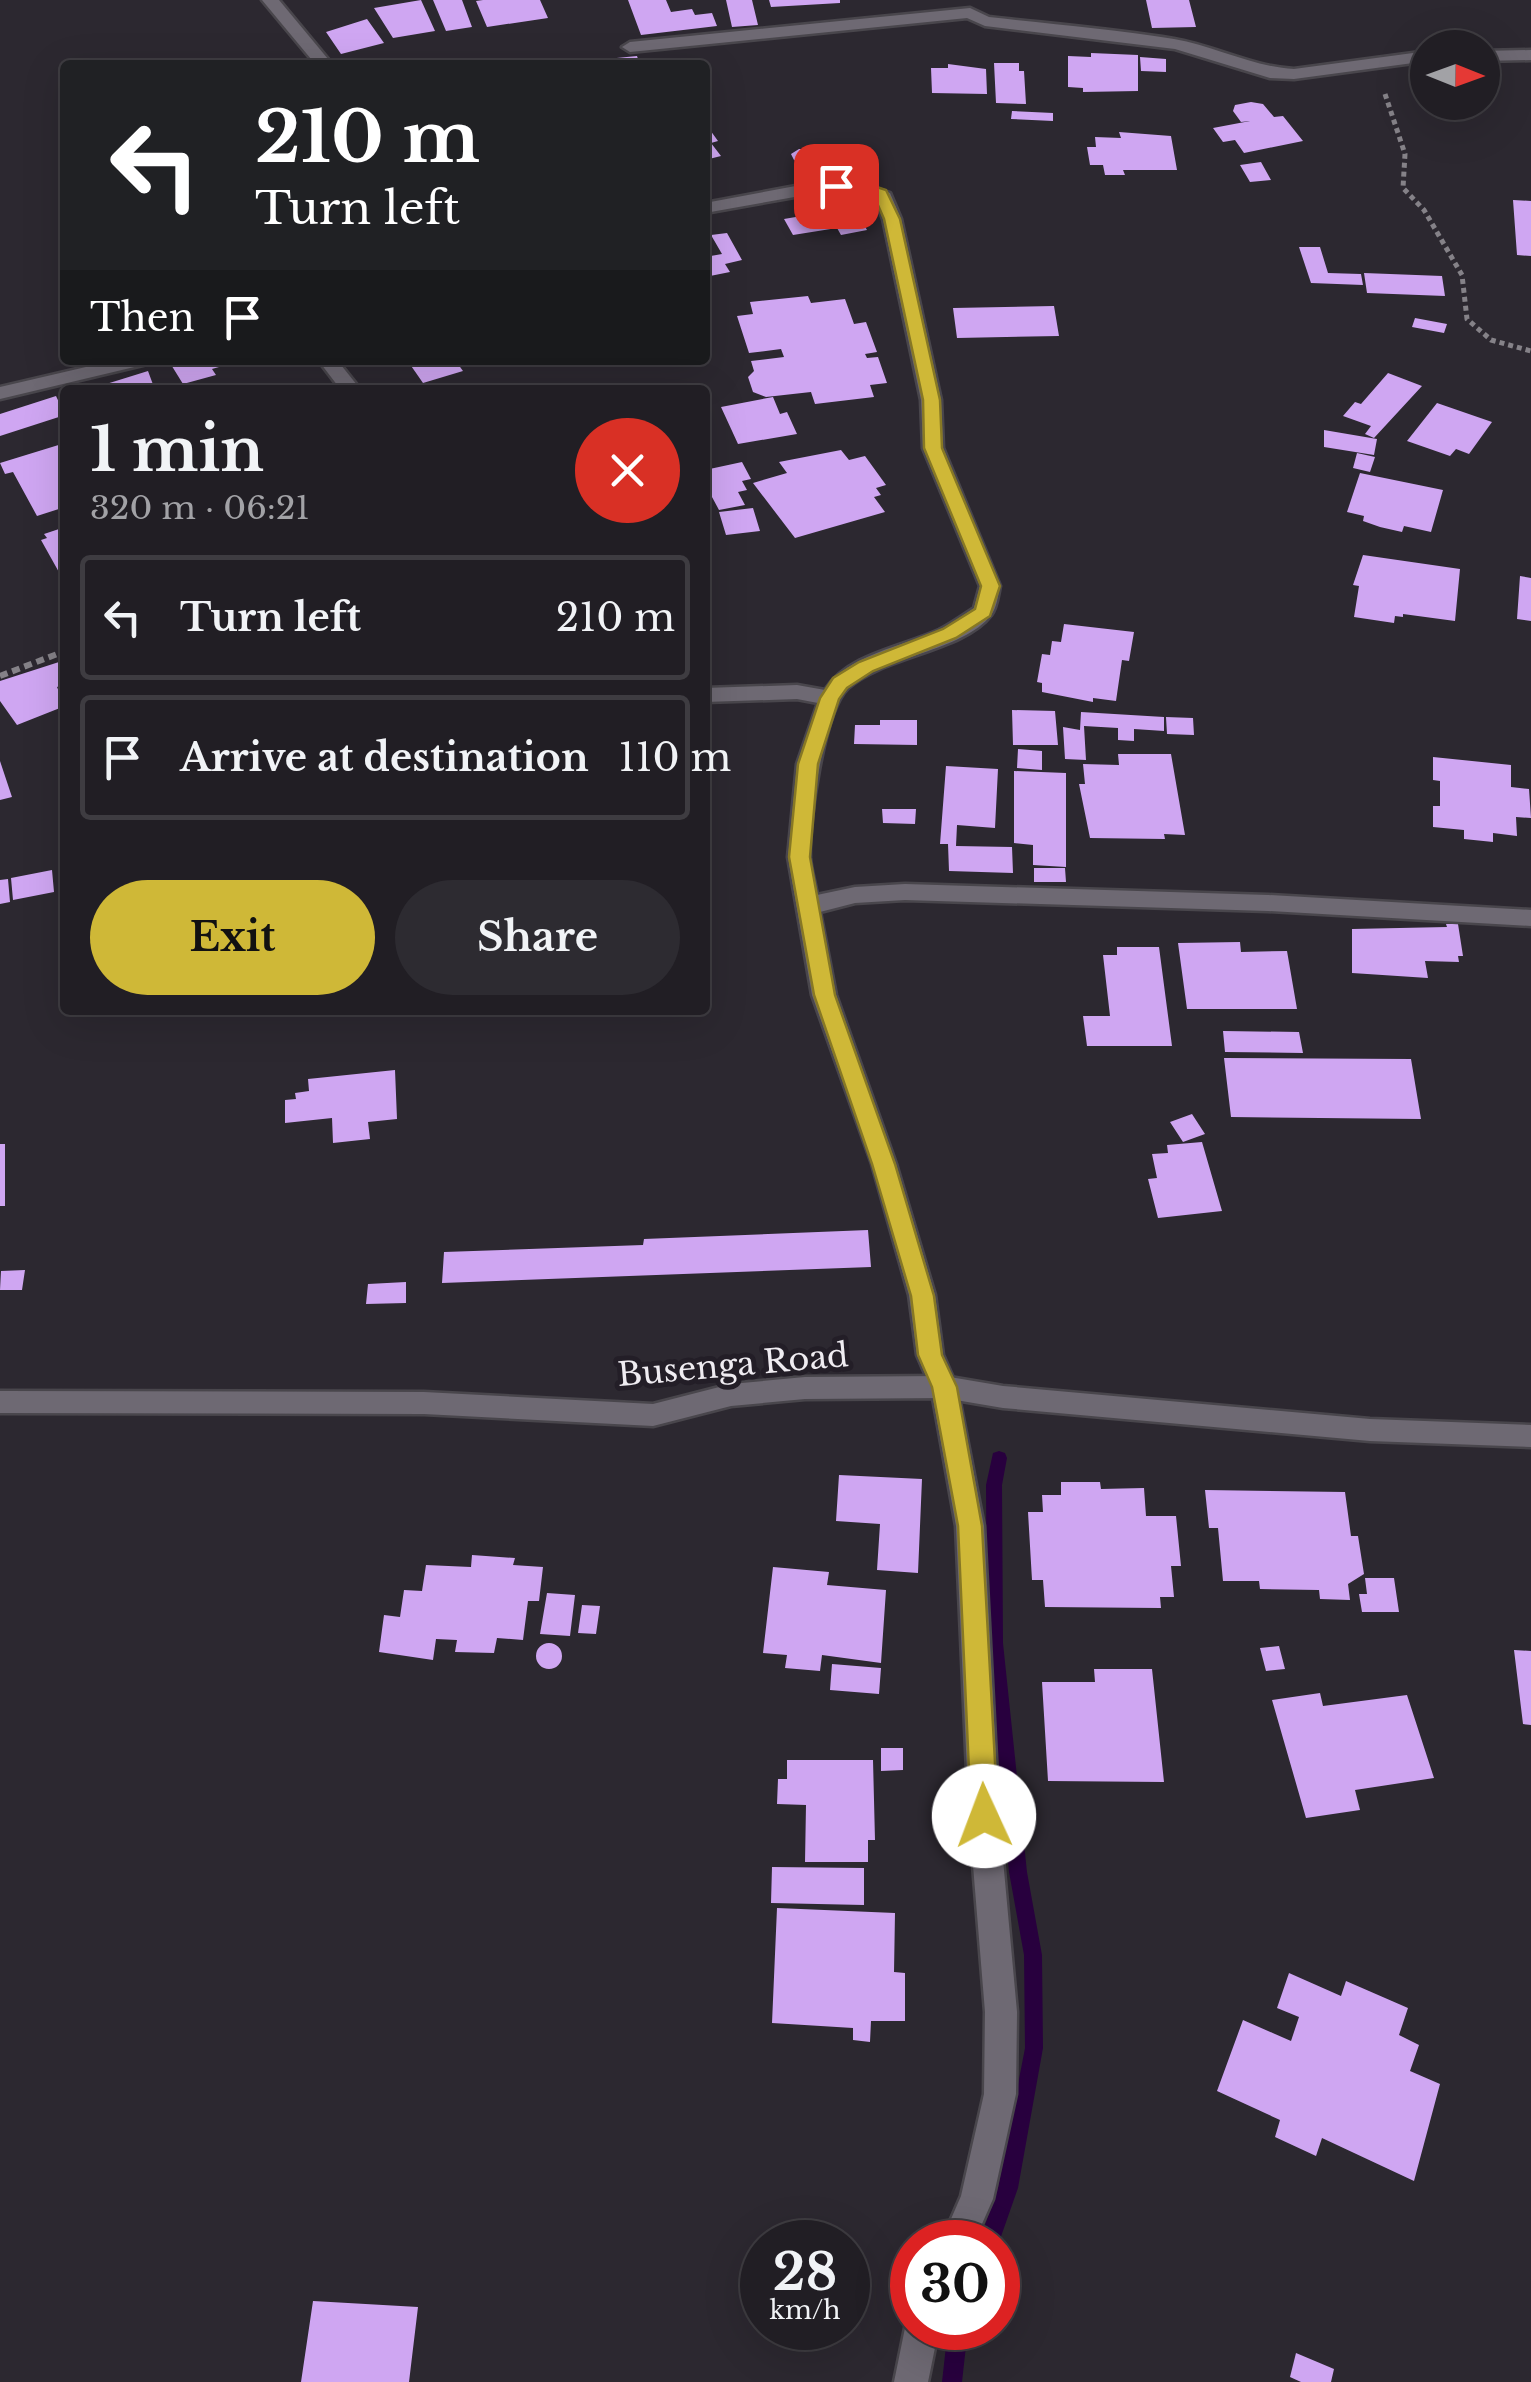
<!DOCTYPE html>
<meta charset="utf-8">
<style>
body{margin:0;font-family:"Libre Baskerville",serif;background:#2d2b31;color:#f1f3f6;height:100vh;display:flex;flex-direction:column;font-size:38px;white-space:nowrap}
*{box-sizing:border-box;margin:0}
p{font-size:32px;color:#a2a2a6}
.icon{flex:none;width:55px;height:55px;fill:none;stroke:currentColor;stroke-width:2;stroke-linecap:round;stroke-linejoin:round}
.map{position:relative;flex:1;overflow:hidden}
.details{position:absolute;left:60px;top:385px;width:650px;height:630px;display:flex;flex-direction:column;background:#211e24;border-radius:10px;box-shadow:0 10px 40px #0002,0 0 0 2px #3e3c41}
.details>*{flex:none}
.guide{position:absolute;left:60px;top:60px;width:650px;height:305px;border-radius:10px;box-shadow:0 10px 40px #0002,0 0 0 2px #3e3c41;background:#202124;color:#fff;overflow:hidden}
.needle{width:65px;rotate:91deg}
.fabs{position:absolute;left:1410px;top:30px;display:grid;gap:20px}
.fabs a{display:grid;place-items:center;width:90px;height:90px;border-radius:50%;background:#211e24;box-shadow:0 10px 40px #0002,0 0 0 2px #3e3c41;font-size:50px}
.speed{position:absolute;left:740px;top:2220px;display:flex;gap:20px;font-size:50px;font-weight:700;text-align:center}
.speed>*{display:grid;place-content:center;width:130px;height:130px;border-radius:50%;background:#211e24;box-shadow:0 10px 40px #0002,0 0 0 2px #3e3c41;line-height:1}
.speed small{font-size:25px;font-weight:400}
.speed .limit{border:15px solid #d22;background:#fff;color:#111}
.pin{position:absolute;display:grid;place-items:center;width:85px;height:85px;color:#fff;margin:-42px;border-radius:20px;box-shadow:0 5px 15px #0006}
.me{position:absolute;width:110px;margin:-55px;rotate:358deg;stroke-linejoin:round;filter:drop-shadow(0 0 8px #0008)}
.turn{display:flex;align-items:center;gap:35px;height:210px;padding:0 30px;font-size:45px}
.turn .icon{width:130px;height:130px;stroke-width:2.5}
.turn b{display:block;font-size:70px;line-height:85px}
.then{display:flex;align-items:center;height:95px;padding:0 30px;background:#0003;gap:20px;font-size:38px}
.round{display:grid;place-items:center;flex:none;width:105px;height:105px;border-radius:52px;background:#2d2b31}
.headline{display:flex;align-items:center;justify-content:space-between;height:170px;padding:0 30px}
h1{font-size:60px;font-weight:700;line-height:75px}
.primary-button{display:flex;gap:20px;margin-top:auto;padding:20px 30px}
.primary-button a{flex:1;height:115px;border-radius:60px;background:#cfb837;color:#111;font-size:40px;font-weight:700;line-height:115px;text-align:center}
.primary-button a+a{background:#2d2b31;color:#f1f3f6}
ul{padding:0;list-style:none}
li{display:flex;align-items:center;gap:30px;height:125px;margin:0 20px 15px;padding:0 10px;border:5px solid #3e3c41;border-radius:10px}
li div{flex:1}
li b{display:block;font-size:38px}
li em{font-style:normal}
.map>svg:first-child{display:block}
</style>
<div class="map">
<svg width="1531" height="2382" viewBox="0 0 1531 2382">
<rect width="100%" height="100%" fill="#2c2830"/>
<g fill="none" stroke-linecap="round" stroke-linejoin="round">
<path fill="#28003e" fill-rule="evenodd" d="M999 1451 1005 1453 1007 1458 1002 1485 1003 1643 1027 1872 1042 1955 1043 2048 1018 2188 998 2245V2242H979L998 2188 1025 2048 1024 1955 1009 1872 987 1643 986 1485 993 1453Z
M948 2328H968L962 2382H942Z"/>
</g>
<path fill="#cfa6f2" d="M421 0 435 31 393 38 374 8Z
M433 0H462L472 27 446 31Z
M483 0H540L548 18 487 27 476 1Z
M628 0H666L671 12 692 9 695 15 712 13 717 26 641 35Z
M726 0H752L758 25 732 27Z
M769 0H840V3L771 7Z
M1146 0H1189L1196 27 1152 28Z
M367 19 384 43 341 54 326 32Z
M1091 53 1138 55V91L1083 92V88L1068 87V56L1091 57Z
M637 56 640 65H587L586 61Z
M1140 57 1166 59V72L1141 71Z
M994 63H1019V71H1024L1026 104 996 103Z
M948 64 986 69 987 94 932 93 931 68H948Z
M1251 102 1263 104 1274 117 1283 116 1303 141 1244 153 1235 140 1223 142 1213 128 1250 121 1241 122 1233 111 1235 105Z
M1012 111 1053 113V121L1011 119Z
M705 123 718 141 711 143 721 156 705 160Z
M1119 132 1171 136 1177 170H1123L1125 175H1105L1103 165H1090L1087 147H1096L1095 137 1121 138Z
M799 149H810L818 154 815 161 804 163 794 160 791 154Z
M1261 162 1271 180 1250 182 1240 165Z
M1513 200 1531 201V256L1517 255Z
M854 207 867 230 841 235 837 228 793 235 784 219Z
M727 233 742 260 725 264 730 272 705 277V257L722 254 711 235Z
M1299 247H1320L1328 273 1361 274 1363 285 1311 283Z
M1364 273 1442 276 1445 296 1367 293Z
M808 296 811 303 845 299 854 324 866 322 877 352 865 354 867 358 878 357 887 383 870 385 874 397 815 404 811 392 766 397 753 392 748 377 754 371 751 361 784 357 781 349 749 353 737 316 753 314 750 302Z
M1054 306 1059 336 957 338 953 308Z
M1415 318 1447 324 1444 333 1412 327Z
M180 360H231L233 363 212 369 216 375 183 384 170 363Z
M407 360H455L463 371 423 383Z
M148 371 155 390H106L103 385Z
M1388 373 1422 386 1374 438 1365 434 1371 426 1343 416 1355 402 1361 404Z
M56 396 65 415 0 436V414Z
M773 397 780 414 787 412 797 434 738 444 721 407Z
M1437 403 1492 422 1469 454 1456 449 1450 456 1407 441Z
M1324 430 1377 439 1374 455 1324 447Z
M65 443V507L37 516 13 472 5 474 0 463Z
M841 450 849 460 865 456 886 485 876 488 881 495 874 497 885 512 795 538 753 483 787 473 779 462Z
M1357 453 1375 457 1370 472 1353 468Z
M742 462 751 479 742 481 747 490 738 492 745 505 719 510 705 484V470Z
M1360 473 1443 490 1431 532 1404 526 1402 532 1380 527 1363 521 1364 516 1347 512Z
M753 508 760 531 726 535 719 512Z
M65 527V583L41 540 47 538 44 534Z
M1363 555 1460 569 1455 621 1403 614V617L1395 616 1394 623 1354 617 1359 586 1353 585Z
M1520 576 1531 578V621L1517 619Z
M1064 624 1134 632 1129 661 1122 660 1116 701 1093 698V702L1042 692V683L1037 682 1042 654 1050 655 1052 641 1061 642Z
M59 662 65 671 59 676 65 684 57 687 65 706 17 725 0 701V681Z
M1012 710 1055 711 1058 745H1013Z
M1081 712 1164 717V731L1134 729V741L1118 740V728L1084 726 1086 760 1065 759 1063 727 1080 730Z
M1166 717 1193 718 1194 735 1167 734Z
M880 720H917V745L854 744 855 725H880Z
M1018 749 1042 751V770L1017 768Z
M1118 754H1171L1185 835 1164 834 1165 839 1090 838 1079 784H1085L1083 764 1119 765Z
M1433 757 1511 765V787L1529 789 1531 818 1516 817 1517 836 1493 833V842L1464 839V830L1433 827V806H1440V781L1433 780Z
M0 761 12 797 0 800Z
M946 766 998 769 995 828 957 825 956 846 1012 847 1013 873 949 871 948 844H940Z
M1014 771 1066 773V867L1033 865V845L1014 843Z
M882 809H916L915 824 883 823Z
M1034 868H1065L1066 882H1034Z
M52 870 54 892 13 900 11 878Z
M8 879 10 902 0 904V880Z
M1446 924H1458L1463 956H1458L1459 962 1425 961 1428 978 1352 973V929L1447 927Z
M1240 942 1241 952 1287 951 1297 1009H1187L1178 943Z
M1117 947H1159L1172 1046H1087L1083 1016H1110L1103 955H1117Z
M1223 1031 1299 1032 1303 1053 1225 1052Z
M1224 1058 1411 1059 1421 1119 1231 1117Z
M395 1070 397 1119 368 1122 370 1139 333 1143 332 1118 285 1123V1100L296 1099 295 1093 309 1091 308 1079Z
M1192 1114 1205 1134 1183 1142 1170 1122Z
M1202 1142 1222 1211 1158 1218 1148 1179 1157 1178 1152 1154 1168 1153 1167 1145Z
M0 1144H5V1206H0Z
M868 1230 871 1267 442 1283 444 1252 643 1245 644 1239Z
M25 1270 22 1290H0L1 1271Z
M406 1282V1303L366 1304 368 1284Z
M839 1475 922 1479 918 1573 877 1570 880 1524 836 1521Z
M1061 1482H1100L1101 1489 1144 1488 1146 1516H1176L1181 1566H1171L1174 1597H1160L1161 1608 1045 1607 1043 1580H1032L1028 1512H1043L1042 1495H1061Z
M1205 1490 1345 1492 1351 1536H1358L1364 1574 1348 1584 1350 1600 1320 1599 1319 1590 1260 1589 1259 1581H1223L1218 1528H1209Z
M472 1555 515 1558 513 1565 543 1567 539 1601H528L523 1640 497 1638 494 1653 455 1652 457 1640 436 1639 433 1660 379 1652 384 1615 400 1617 404 1590 422 1591 426 1565 471 1567Z
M773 1567 829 1572 827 1585 886 1590 881 1663 822 1655 820 1671 785 1668 787 1655 763 1653Z
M1365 1578H1394L1399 1612H1362L1359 1594H1367Z
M547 1593 575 1595 570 1636 540 1634Z
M582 1605 600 1606 596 1634 578 1633Z
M536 1656a13 13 0 1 1 26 0a13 13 0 1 1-26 0Z
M1279 1646 1285 1669 1266 1671 1260 1648Z
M1514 1650 1531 1651V1725L1523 1724Z
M832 1664 881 1668 879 1694 830 1690Z
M1094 1669H1152L1164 1782 1048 1781 1042 1682H1095Z
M1320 1693 1323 1706 1407 1695 1434 1778 1355 1790 1360 1810 1306 1818 1272 1700Z
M881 1748H903V1770L881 1771Z
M787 1760H873L875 1840H868V1862H805L806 1805 777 1804 778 1779H787Z
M772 1867 864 1868V1905L771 1903Z
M777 1908 895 1913 894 1972 905 1973V2021H871L870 2042 853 2040V2028L772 2023Z
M1289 1973 1341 1996 1346 1981 1408 2008 1399 2035 1419 2045 1410 2071 1440 2084 1414 2181 1322 2138 1316 2156 1275 2137 1280 2120 1217 2091 1243 2020 1291 2041 1299 2017 1277 2008Z
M313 2301 418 2307 409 2382H301Z
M1296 2353 1334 2369 1331 2382H1301L1290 2377Z"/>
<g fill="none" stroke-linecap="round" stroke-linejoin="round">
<g stroke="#49464c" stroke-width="5">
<path id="minor" d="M262 0H279L333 65H316Z
M970 8 989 17C1051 24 1113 29 1174 39 1215 46 1253 67 1294 69L1428 51V61L1294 79 1270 78 1175 49 985 26 967 18 630 52 622 47 630 42Z
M1531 50V60L1482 61V51Z
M817 182 861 183 890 193 901 219 941 400 943 448 1000 586C998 595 997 608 991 615 964 651 883 656 848 688 824 710 808 824 810 858 811 870 815 883 817 895L855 887 905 884 1268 895 1531 910V926L1268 911 905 900 855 903 820 912 836 995 896 1164 935 1295 943 1355 957 1387 984 1526 999 1816 1017 2012 1016 2094 993 2199 974 2242H941L961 2196 984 2094 985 2012 969 1816 956 1526 931 1387 917 1355 909 1295 872 1164 812 995 788 857 797 764 818 703 797 699 705 702V688L797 685 825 690C848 654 902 647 939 630 951 624 962 616 974 608L980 586 923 448 921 400 883 219 874 197 817 193 705 213V203Z
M116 360H149L147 364 0 399V387Z
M318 360H337L361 390H341Z
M912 2315V2328H939L928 2382H894L905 2328Z"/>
</g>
<g stroke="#49464c" stroke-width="5">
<path id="tertiary" d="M944 1376 1003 1386 1370 1419 1531 1425V1447L1370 1441 1003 1408 944 1398 805 1399 731 1406 653 1426 424 1414 0 1413V1391L424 1392 653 1404 731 1384 805 1377Z"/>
</g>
<path stroke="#858288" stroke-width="5" stroke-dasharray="5 4" stroke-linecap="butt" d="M1385 94 1405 154 1403 188 1424 210 1462 275 1467 319 1491 340 1531 351"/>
<path stroke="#858288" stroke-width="6" stroke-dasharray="8 5" stroke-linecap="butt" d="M0 676 65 651"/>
<use href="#minor" fill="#6e6973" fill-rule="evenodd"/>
<use href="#tertiary" fill="#6e6973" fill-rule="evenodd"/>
</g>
<path fill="#cfb837" stroke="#877824" stroke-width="2.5" d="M859 181 886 190 900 219 940 400 942 448 1000 586 990 616 956 638 873 671 847 688 839 699 818 764 810 857 835 995 895 1164 934 1296 942 1355 957 1387 982 1526 998 1816 994 1826 984 1829 975 1826 971 1816 958 1526 932 1387 918 1355 911 1296 872 1164 814 995 789 857 798 764 820 698 833 678 859 662 943 629 975 609 981 586 924 448 923 400 884 219 874 196 828 186 836 181Z"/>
<g text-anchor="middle" stroke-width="10" stroke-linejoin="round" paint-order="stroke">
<g font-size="32" fill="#efecf1" stroke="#231e27">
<text transform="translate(733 1365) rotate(-5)" y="11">Busenga Road</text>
</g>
</g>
</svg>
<div class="fabs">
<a><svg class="needle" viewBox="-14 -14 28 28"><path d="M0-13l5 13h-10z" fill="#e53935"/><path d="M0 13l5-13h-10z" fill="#a2a2a6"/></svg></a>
</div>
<div class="speed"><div>28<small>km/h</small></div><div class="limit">30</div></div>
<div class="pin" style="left:836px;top:186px;background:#d93025"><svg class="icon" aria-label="arrive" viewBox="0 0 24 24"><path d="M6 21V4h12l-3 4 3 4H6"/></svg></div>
<svg class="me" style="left:984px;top:1816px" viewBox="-20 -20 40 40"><circle r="19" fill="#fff"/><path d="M0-13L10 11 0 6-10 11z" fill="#cfb837"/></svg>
<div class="guide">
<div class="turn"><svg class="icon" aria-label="left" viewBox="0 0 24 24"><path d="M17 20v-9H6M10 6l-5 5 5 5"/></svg><div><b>210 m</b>Turn left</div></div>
<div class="then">Then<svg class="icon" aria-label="arrive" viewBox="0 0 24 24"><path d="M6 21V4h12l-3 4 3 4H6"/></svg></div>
</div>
<section class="details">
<div class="headline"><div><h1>1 min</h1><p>320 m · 06:21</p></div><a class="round" style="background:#d93025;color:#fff"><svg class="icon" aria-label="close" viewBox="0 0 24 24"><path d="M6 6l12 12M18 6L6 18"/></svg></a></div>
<ul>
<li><svg class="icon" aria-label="left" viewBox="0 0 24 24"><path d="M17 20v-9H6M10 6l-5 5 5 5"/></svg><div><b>Turn left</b></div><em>210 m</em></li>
<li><svg class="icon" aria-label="arrive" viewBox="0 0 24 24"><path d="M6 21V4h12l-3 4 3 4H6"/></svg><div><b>Arrive at destination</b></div><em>110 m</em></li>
</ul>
<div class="primary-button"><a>Exit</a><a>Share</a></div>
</section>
</div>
